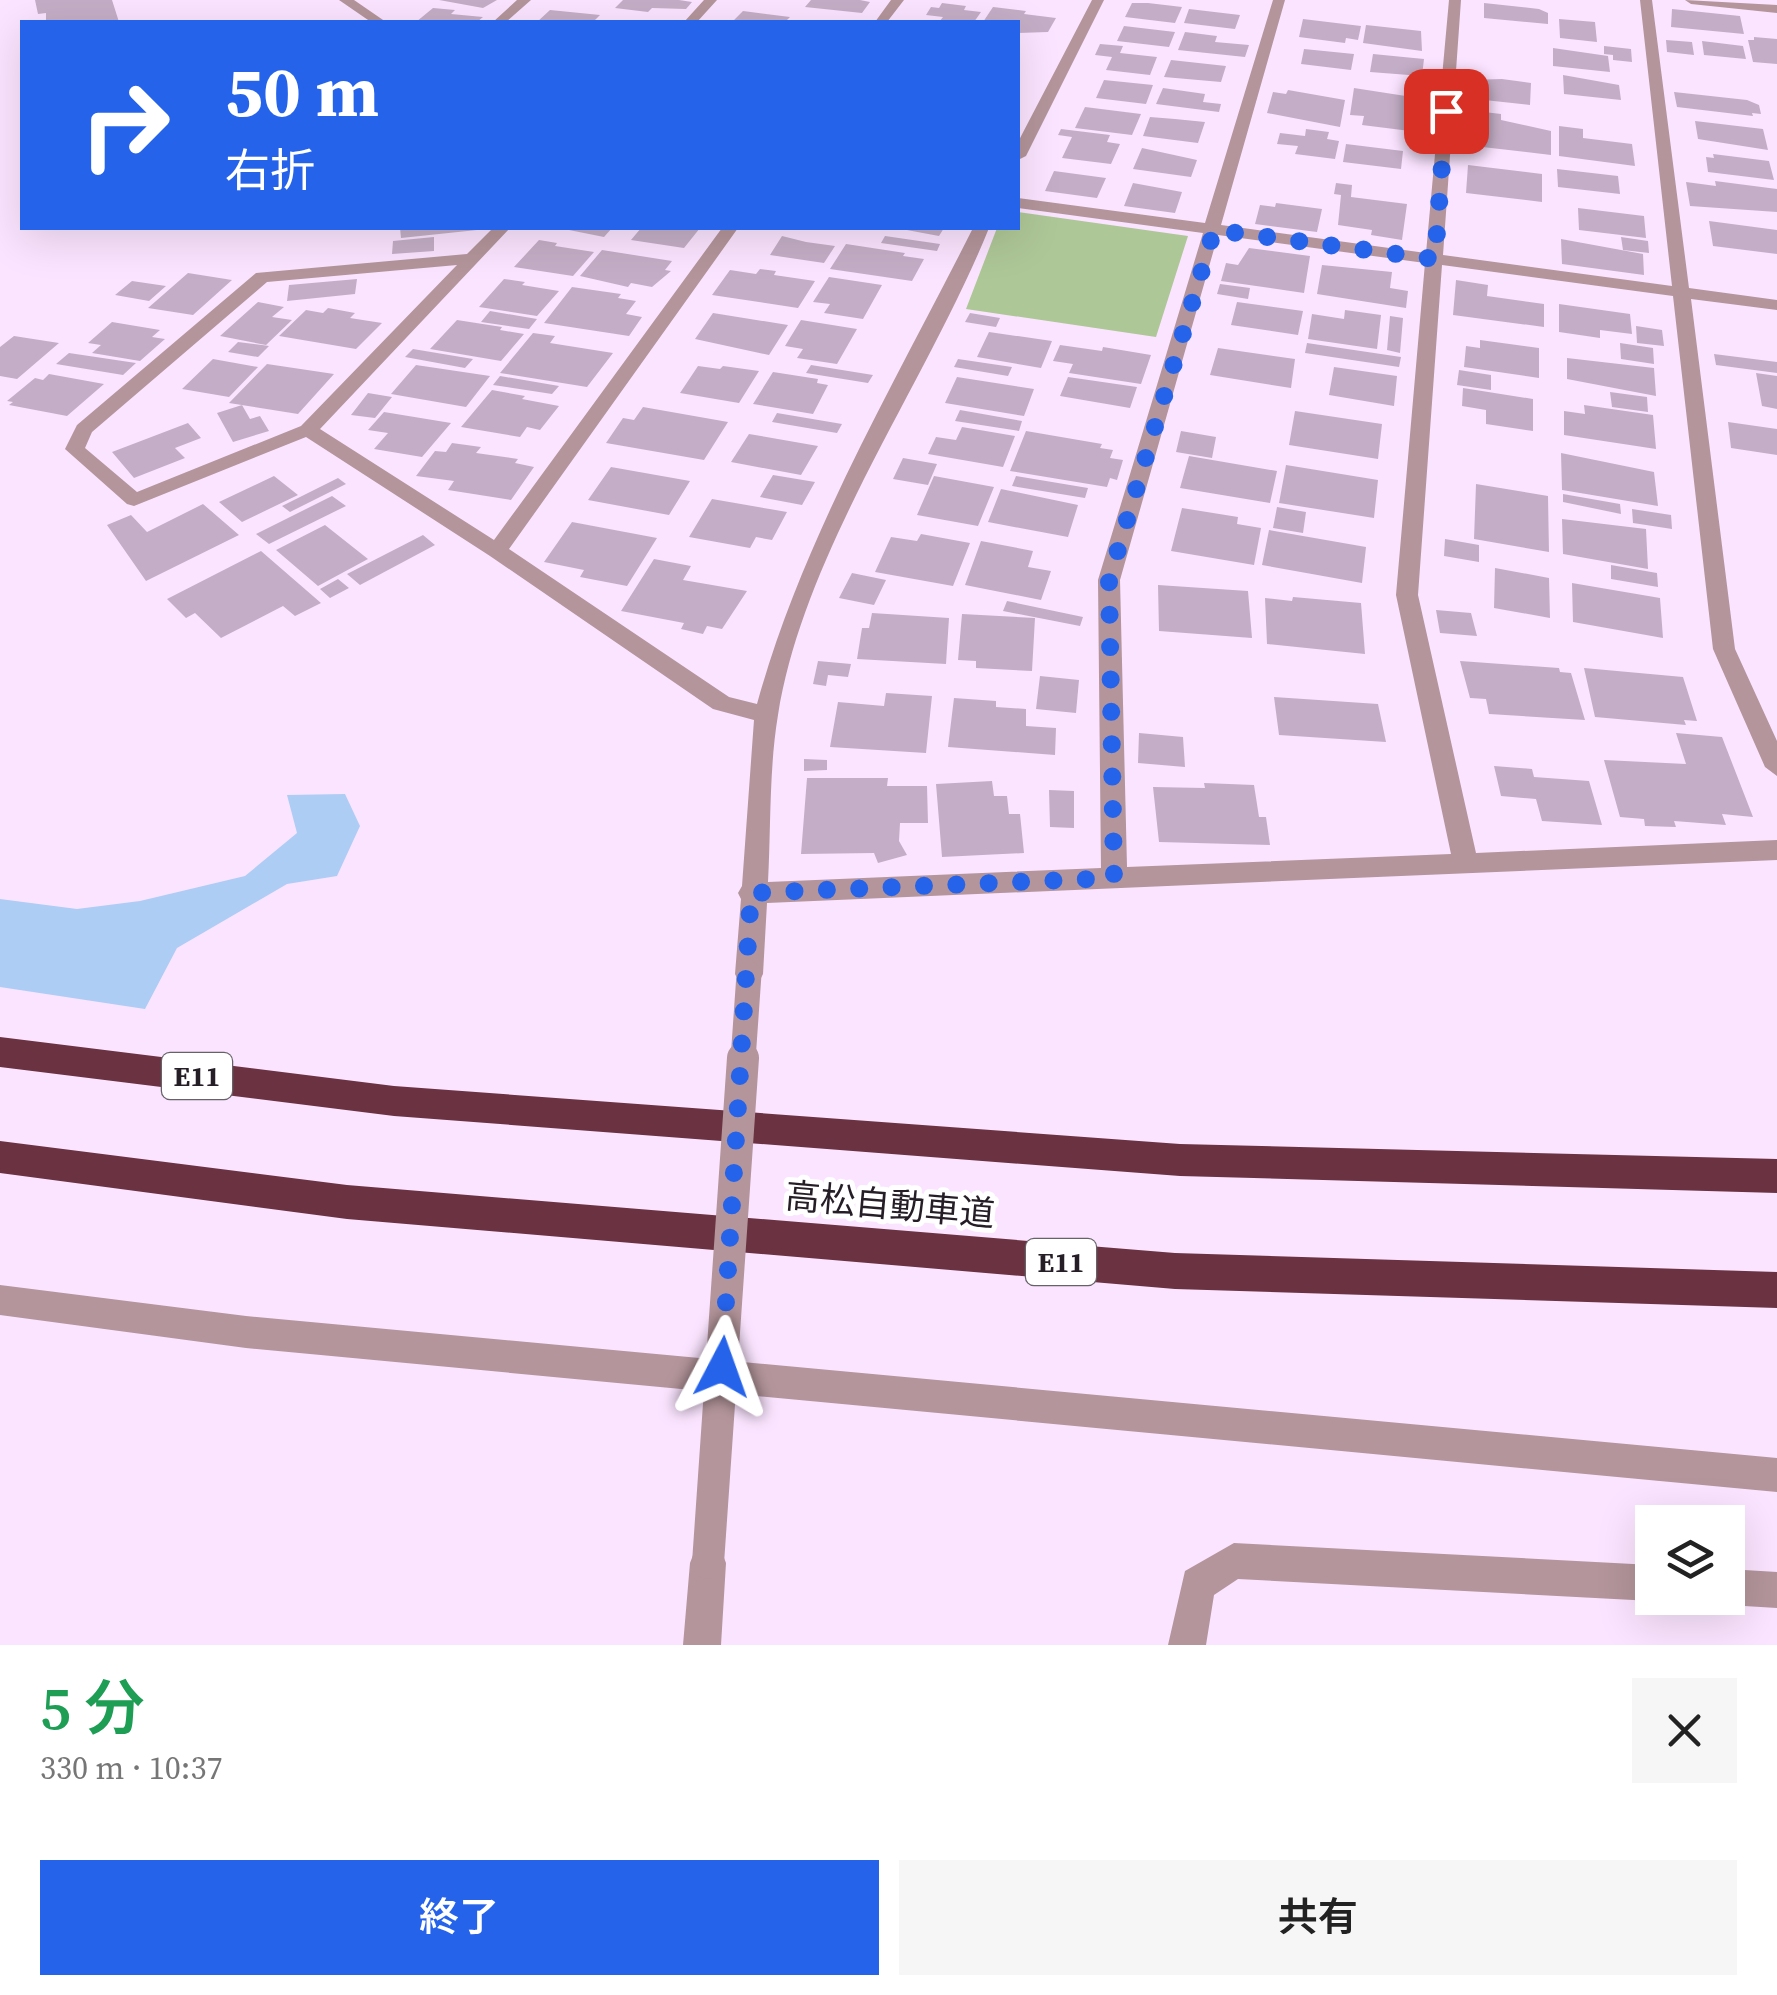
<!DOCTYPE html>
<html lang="ja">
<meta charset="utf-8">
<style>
body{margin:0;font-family:"Source Serif 4","Noto Sans JP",serif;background:#f6f6f6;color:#222;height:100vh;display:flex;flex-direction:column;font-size:38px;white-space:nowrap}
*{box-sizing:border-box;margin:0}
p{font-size:32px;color:#767676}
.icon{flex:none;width:55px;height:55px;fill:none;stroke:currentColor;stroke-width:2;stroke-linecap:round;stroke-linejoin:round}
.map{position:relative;height:1645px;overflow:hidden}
.side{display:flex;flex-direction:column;background:#fff;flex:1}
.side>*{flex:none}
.top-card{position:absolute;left:20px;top:20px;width:1000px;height:210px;border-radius:0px;box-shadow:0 10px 40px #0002;background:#2563eb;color:#fff;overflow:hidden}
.buttons{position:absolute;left:1635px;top:1505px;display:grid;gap:20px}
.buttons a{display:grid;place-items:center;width:110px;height:110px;border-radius:0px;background:#fff;box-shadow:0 10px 40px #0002;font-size:50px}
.pin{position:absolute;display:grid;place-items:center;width:85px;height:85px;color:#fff;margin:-42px;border-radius:20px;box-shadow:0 5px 15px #0006}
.me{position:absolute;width:110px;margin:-55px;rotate:4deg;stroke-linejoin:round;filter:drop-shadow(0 0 8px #0008)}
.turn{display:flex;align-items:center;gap:35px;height:210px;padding:0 40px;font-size:45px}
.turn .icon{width:130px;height:130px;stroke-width:2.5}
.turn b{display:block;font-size:70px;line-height:85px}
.round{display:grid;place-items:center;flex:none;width:105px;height:105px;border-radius:0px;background:#f6f6f6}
.overview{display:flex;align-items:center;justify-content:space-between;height:170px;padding:0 40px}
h1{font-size:60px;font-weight:600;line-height:75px;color:#1e9e55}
.primary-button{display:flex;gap:20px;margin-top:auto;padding:20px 40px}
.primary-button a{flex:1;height:115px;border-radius:0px;background:#2563eb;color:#fff;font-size:40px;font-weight:600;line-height:115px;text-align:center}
.primary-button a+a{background:#f6f6f6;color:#222}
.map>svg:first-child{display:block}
</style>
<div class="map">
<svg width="1777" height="1645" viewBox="0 0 1777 1645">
<rect width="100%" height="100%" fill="#fbe4ff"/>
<path fill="#aec797" d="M1018 212 1188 236 1156 337 966 309 997 228H1018Z"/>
<path fill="#adcdf5" d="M345 794 360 826 337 876 287 884 177 948 145 1009 0 987V899L77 909 140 901 245 876 297 833 287 795Z"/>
<path fill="#c4aec7" d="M35 0H112L119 22H46V13L38 14Z
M439 0H497L483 8Z
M623 0H679L692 2 686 9 652 8 648 12 615 8Z
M811 0H860L870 2 862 13 805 7Z
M942 3 966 6 964 10 981 12 974 22H939L943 17 926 15 931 7 939 8Z
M1132 3H1148L1182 7 1175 23 1125 17Z
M1484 3 1539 9 1548 13V24L1484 18Z
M993 7 1026 11 1024 14 1056 18 1048 32 1018 33V22H983Z
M433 8 455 10 451 14 483 17 477 22H416Z
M1189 9 1240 15 1235 29 1184 23Z
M1672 9 1740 16 1744 34 1671 27Z
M550 10 600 15 593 22H537Z
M743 11 790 17 785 22H732Z
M1303 19 1361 26 1358 40 1346 38 1345 43 1299 37Z
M1559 19 1595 22 1597 42 1560 38Z
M1366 25 1421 31 1422 51 1363 43Z
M1124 26 1175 32 1169 47 1117 41Z
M1185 32 1217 36 1215 42 1249 45 1245 57 1178 50Z
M1754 37 1777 39V64L1753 62 1748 40H1754Z
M1666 40 1692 42 1694 55 1667 52Z
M1702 41 1743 46 1746 59 1704 55Z
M1100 44 1123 46 1120 53 1157 57 1150 75 1106 70 1112 57 1095 55Z
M1604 46 1631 49 1632 62 1613 60V55L1604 54Z
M1553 48 1608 56 1610 72 1553 66Z
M1304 49 1354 54 1351 70 1301 64Z
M1373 54 1424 59 1422 76 1370 72Z
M1171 60 1226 66 1221 82 1164 77Z
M1563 75 1619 85 1621 100 1564 94Z
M1502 79 1531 83 1530 105 1466 98 1468 80Z
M1104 80 1153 85 1146 104 1096 98Z
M1163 88 1205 94 1203 102 1221 104 1219 112 1156 104Z
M1354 88 1425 99 1418 132 1362 125 1364 116 1350 115Z
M1288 90 1345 100 1340 127 1267 113 1273 92 1286 94Z
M1674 92 1747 100 1759 105 1761 114 1752 113 1753 116 1677 107Z
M1085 107 1141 114 1132 135 1075 128Z
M1467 110 1501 114V120L1551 131V155L1465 145Z
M1150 117 1175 119 1205 122 1198 143 1143 136Z
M1695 121 1763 129 1768 150 1698 139Z
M1559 126 1583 129V138L1632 144 1635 166 1559 156Z
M1061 129 1110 135 1107 142 1120 144 1111 164 1062 158 1072 137 1058 135Z
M1306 129 1329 132 1327 139 1339 141 1335 159 1295 154 1298 146 1277 144 1280 133 1305 136Z
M1346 144 1403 151 1401 169 1343 162Z
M1142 148 1197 160 1191 177 1133 169Z
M1713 154 1769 161 1774 180 1708 172 1706 157 1714 158Z
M1468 165 1542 174V202L1466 193Z
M1557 169 1618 176 1620 194 1558 187Z
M1054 171 1106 178 1097 198 1045 191Z
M1715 181 1777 189V212L1690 206 1686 182 1716 186Z
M1133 183 1182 192 1175 213 1124 206Z
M1336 183 1352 185 1351 197 1407 204 1402 240 1371 235 1372 230 1338 225 1341 195 1334 194Z
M1276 203 1322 209 1317 232 1255 224 1260 205 1275 207Z
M1578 208 1644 216 1646 238 1579 230Z
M1709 221 1777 230V254L1713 246Z
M400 228H476L477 230 401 238Z
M559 228H612L604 237Z
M641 228H700L684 248 631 240Z
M896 228H944L939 236Z
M782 236 806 242 835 246 824 263 770 255Z
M885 236 940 244 937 251 881 243Z
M434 237V251L392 254 393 241Z
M1621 237 1648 241 1649 253 1623 250Z
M1561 239 1643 254 1644 275 1562 264Z
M539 240 557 243 555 246 594 252 573 276 514 267Z
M846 244 905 253 903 256 924 259 912 281 830 269Z
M1249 248 1310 256 1304 293 1221 281 1226 263 1238 265Z
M602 250 672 261 665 270 671 271 652 287 631 283 628 287 580 276Z
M1322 265 1392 272 1390 288 1408 291 1406 308 1317 294Z
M760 269 776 271 774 275 815 281 798 308 712 295 730 270 756 274Z
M188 273 232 280 193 315 148 308Z
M829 277 882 285 863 319 824 313 830 304 813 302Z
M357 279 355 294 287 301 289 285Z
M504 279 525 282 522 285 559 291 537 316 479 307Z
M1456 280 1488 285 1487 296 1544 304V327L1453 315Z
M132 281 166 286 149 301 115 295Z
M1220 284 1250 288 1248 299 1217 294Z
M572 287 621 294 618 298 636 301 626 314 642 317 629 336 544 323Z
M258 302 284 307 272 317 292 320 266 345 220 336Z
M1237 302 1303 311 1298 335 1231 325Z
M1559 304 1630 314 1632 334 1600 330V338L1559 332Z
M328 308 355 313 350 318 382 323 356 349 279 336 306 310 323 313Z
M1345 310 1381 315 1377 349 1308 339 1312 314 1344 319Z
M490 311 537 319 529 329 481 322Z
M713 313 788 325 769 355 695 339Z
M970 313 1000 318 996 327 965 322Z
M1390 316 1403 318 1400 353 1387 350Z
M457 320 502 327 500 330 524 334 501 361 430 349Z
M801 320 857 329 837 364 797 358 803 349 785 346Z
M112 322 160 330 152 337 165 339 140 361 92 353 101 345 88 343Z
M1636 326 1662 330 1664 346 1637 343Z
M989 332 1052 341 1041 368 977 357Z
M533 333 555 336 550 343 613 353 587 387 500 373Z
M14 336 59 343 17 379 0 376V347Z
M1480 340 1539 348V378L1464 367 1466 346 1480 348Z
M238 342 262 345 269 346 258 357 228 352Z
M1307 343 1401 357 1399 367 1305 353Z
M1620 343 1653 348 1654 364 1621 359Z
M1060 345 1102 351 1103 347 1151 355 1141 384 1069 373 1073 364 1053 361Z
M1218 348 1295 359 1291 388 1210 375Z
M413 349 473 359 465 368 405 357Z
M69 353 136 363 123 375 56 364Z
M1714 354 1777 362V373L1716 365Z
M1567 358 1654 368 1656 396 1567 379Z
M213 359 258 367 229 397 182 389Z
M958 359 1012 367 1008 376 954 367Z
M267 364 334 374 298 414 229 403Z
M416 365 490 376 466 407 391 394Z
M811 365 873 375 868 383 806 373Z
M698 366 720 369 723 366 759 371 739 403 680 393Z
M1334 367 1397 376 1394 406 1329 395Z
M1459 370 1491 375V390L1457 385Z
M773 372 818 379 817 383 828 385 813 414 753 404Z
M1756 373 1777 376V409L1762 406Z
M49 374 104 384 67 416 9 405 13 402 7 401 35 378 43 380Z
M500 376 559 386 552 394 493 385Z
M957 377 1034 389 1024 416 945 403Z
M1068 377 1137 387 1130 408 1060 396Z
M1463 388 1533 399V431L1486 424V410L1462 406Z
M492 390 525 396 522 399 559 406 540 430 527 427 520 437 461 427Z
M1610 392 1647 397 1648 412 1612 407Z
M368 393 392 397 375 418 351 415Z
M242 405 250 419 260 416 269 431 233 442 217 413Z
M1584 405 1653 415 1656 449 1564 435V411L1585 414Z
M643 407 728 422 704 460 606 443 623 418 634 420Z
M960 410 1022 421 1019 431 955 421Z
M1295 411 1382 424 1378 459 1289 445Z
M384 412 451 423 422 457 374 449 388 433 368 430Z
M777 413 842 424 837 433 772 422Z
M1728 422 1777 429V455L1731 448Z
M188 423 201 438 175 448 185 458 134 478 112 452Z
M962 427 1015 436 1003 467 928 454 936 437 956 440Z
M1026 431 1102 444 1100 448 1113 450 1110 458 1123 460 1117 480 1110 478 1107 487 1010 471Z
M1181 431 1216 437 1212 458 1176 452Z
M749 434 818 446 801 475 731 462Z
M452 443 481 447 476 453 518 459 515 463 534 467 511 500 448 490 454 481 416 476 435 451 446 452Z
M1561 453 1654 472 1658 506 1562 490Z
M1189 456 1277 471 1270 503 1180 488Z
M903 458 937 464 928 485 893 479Z
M1286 465 1378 480 1374 518 1279 503Z
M611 467 690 481 669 515 588 500Z
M773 475 815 482 802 505 760 497Z
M274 476 298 495 242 522 219 502Z
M934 476 994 487 978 526 917 515Z
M1016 476 1088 488 1085 498 1012 486Z
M338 478 346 484 290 512 282 506Z
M1476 484 1548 496 1549 552 1474 539Z
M1001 489 1078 505 1068 537 988 522Z
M1563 494 1620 504 1621 514 1563 502Z
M332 496 346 506 269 544 256 534Z
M712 499 787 512 772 540 756 537 750 548 689 537Z
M203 504 239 535 146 581 107 525 131 515 147 532Z
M1277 507 1306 512 1303 533 1273 528Z
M1182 508 1238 517 1237 524 1261 528 1254 565 1171 551Z
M1632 509 1671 515 1672 529 1633 523Z
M1562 519 1646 529 1648 569 1563 554Z
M572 522 657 538 627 586 580 577 584 570 544 562Z
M325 525 368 559 318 586 276 550Z
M1269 530 1366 547 1362 583 1262 565Z
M921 534 970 543 953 586 875 572 891 537 917 541Z
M423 535 435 545 360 585 347 574Z
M1445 539 1479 545V562L1444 556Z
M981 541 1033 551 1028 567 1051 571 1041 600 965 585Z
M261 551 321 603 295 616 283 606 221 638 195 613 186 618 167 599Z
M654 559 691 566 683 580 747 591 722 629 707 626 703 634 681 629 684 623 621 611Z
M1611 565 1657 573 1658 587 1611 579Z
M1495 568 1549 578 1550 618 1494 608Z
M852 573 886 580 874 605 839 598Z
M338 579 349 588 330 598 320 589Z
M1572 583 1660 598 1663 638 1573 622Z
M1158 585 1248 591 1252 638 1159 631Z
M1293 597 1361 603 1365 654 1267 644 1265 598 1292 601Z
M1007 601 1083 617 1080 626 1003 611Z
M1436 610 1471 613 1477 636 1440 633Z
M872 613 949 618 946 664 857 659 862 628H869Z
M962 614 1035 618 1032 671 976 668V661L958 660Z
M818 661 851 664 848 677 828 675 826 686 813 684Z
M1460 661 1559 668 1560 672 1571 673 1585 720 1489 714 1486 699 1470 698Z
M1584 668 1683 677 1697 721 1684 720 1686 725 1595 717Z
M1040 676 1079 680 1076 713 1036 709Z
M886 693 932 696 926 753 830 747 838 702 884 706Z
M1274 697 1378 704 1386 742 1279 735Z
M954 698 996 701V707L1026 709V726L1056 728 1055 755 948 747Z
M1139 733 1183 737 1185 767 1138 763Z
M1676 733 1722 737 1753 817 1722 814 1726 825 1674 821 1676 827 1645 826 1644 819 1620 817 1604 760 1686 764Z
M804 759 827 760V770L804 771Z
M1494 766 1532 769 1534 777 1589 781 1602 825 1542 821 1536 799 1501 796Z
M807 778H888L887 786H927L928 823H900L899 841 907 855 878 863 874 853 801 854Z
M992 781 994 796H1007L1009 814H1020L1024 853 942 857 936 784Z
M1204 783 1254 785 1259 817H1266L1270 845 1159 842 1153 787 1205 788Z
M1049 790 1074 791V828L1050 827Z"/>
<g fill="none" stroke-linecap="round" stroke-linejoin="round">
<path fill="#b3959b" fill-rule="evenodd" d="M339 0H354L386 22H371Z
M517 0H531L506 22H493Z
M704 0H717L697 22H684Z
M891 0H904L887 22H875Z
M1092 0H1104L1026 156 1018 160V142Z
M1273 0H1285L1221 225 1426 253 1449 0H1461L1443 255 1672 286 1640 0H1652L1689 288 1777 300V310L1691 299 1735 649 1777 741V776L1765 767 1713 649 1673 296 1442 265 1418 595 1476 853 1777 840V860L767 903 763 974 759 982 749 985 739 982 735 974 741 899 738 893 742 886 754 720 713 709 490 556 306 437 134 506 127 504 65 449 77 425 256 273 467 254 493 228H510L320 429 494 540 722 228H738L509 549 729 697 757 704C803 537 895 383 973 228H989C927 382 804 550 778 715 769 769 771 827 768 882L1101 868 1098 580 1203 233 1018 208V198L1205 223ZM1218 235 1425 263 1396 595 1451 854 1127 867 1120 580ZM457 265 301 426 137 492 85 448 92 432 267 282Z
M1685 0 1777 5V13L1691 4Z
M0 1285 246 1316 1777 1458V1492L246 1348 0 1315Z
M1234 1543 1652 1565V1598H1661L1652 1601 1238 1579 1214 1595 1206 1645H1168L1185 1571Z
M708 1545 721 1550 726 1563 721 1645H683L690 1563 695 1550Z
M1728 1569 1777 1572V1608L1728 1605 1715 1600 1728 1598Z"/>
<path fill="#6b3241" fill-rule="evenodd" d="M0 1037 394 1086 1180 1144 1777 1159V1193L1180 1176 394 1116 0 1067Z
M0 1141 347 1185 1175 1253 1777 1272V1308L1175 1289 347 1219 0 1173Z"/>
<path stroke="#b3959b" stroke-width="25" d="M743 1060 749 974"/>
<path stroke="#b3959b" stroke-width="32" d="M708 1563 743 1058"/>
</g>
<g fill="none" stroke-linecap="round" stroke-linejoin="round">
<path stroke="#2563eb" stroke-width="18" stroke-dasharray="0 32.4" d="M722 1367 751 893 1114 878 1109 580 1214 230 1435 259 1446 111"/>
</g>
<g text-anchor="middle" stroke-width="10" stroke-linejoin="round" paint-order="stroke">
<g fill="#fff" stroke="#676268" stroke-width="2.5">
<rect x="162" y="1053" width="70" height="46" rx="8"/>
<rect x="1026" y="1239" width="70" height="46" rx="8"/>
</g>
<g font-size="28" font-weight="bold" fill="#261e27">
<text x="197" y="1086">E11</text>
<text x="1061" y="1272">E11</text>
</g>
<g font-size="35" fill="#261e27" stroke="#fff">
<text transform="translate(890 1205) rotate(5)" y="12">高松自動車道</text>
</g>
</g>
</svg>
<div class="buttons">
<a><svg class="icon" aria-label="layers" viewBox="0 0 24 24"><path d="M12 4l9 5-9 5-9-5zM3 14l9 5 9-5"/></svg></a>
</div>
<div class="pin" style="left:1446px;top:111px;background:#d93025"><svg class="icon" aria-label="arrive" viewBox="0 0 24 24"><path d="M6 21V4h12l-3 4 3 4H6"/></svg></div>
<svg class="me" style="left:722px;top:1367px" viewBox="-20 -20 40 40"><path d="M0-17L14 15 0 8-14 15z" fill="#2563eb" stroke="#fff" stroke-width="4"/></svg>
<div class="top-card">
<div class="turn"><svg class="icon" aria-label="right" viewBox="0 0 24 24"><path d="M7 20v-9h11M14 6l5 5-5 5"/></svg><div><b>50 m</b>右折</div></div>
</div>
</div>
<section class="side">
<div class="overview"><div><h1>5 分</h1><p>330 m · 10:37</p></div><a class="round"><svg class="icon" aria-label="close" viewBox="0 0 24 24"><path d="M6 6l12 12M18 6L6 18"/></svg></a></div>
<div class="primary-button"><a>終了</a><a>共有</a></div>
</section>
